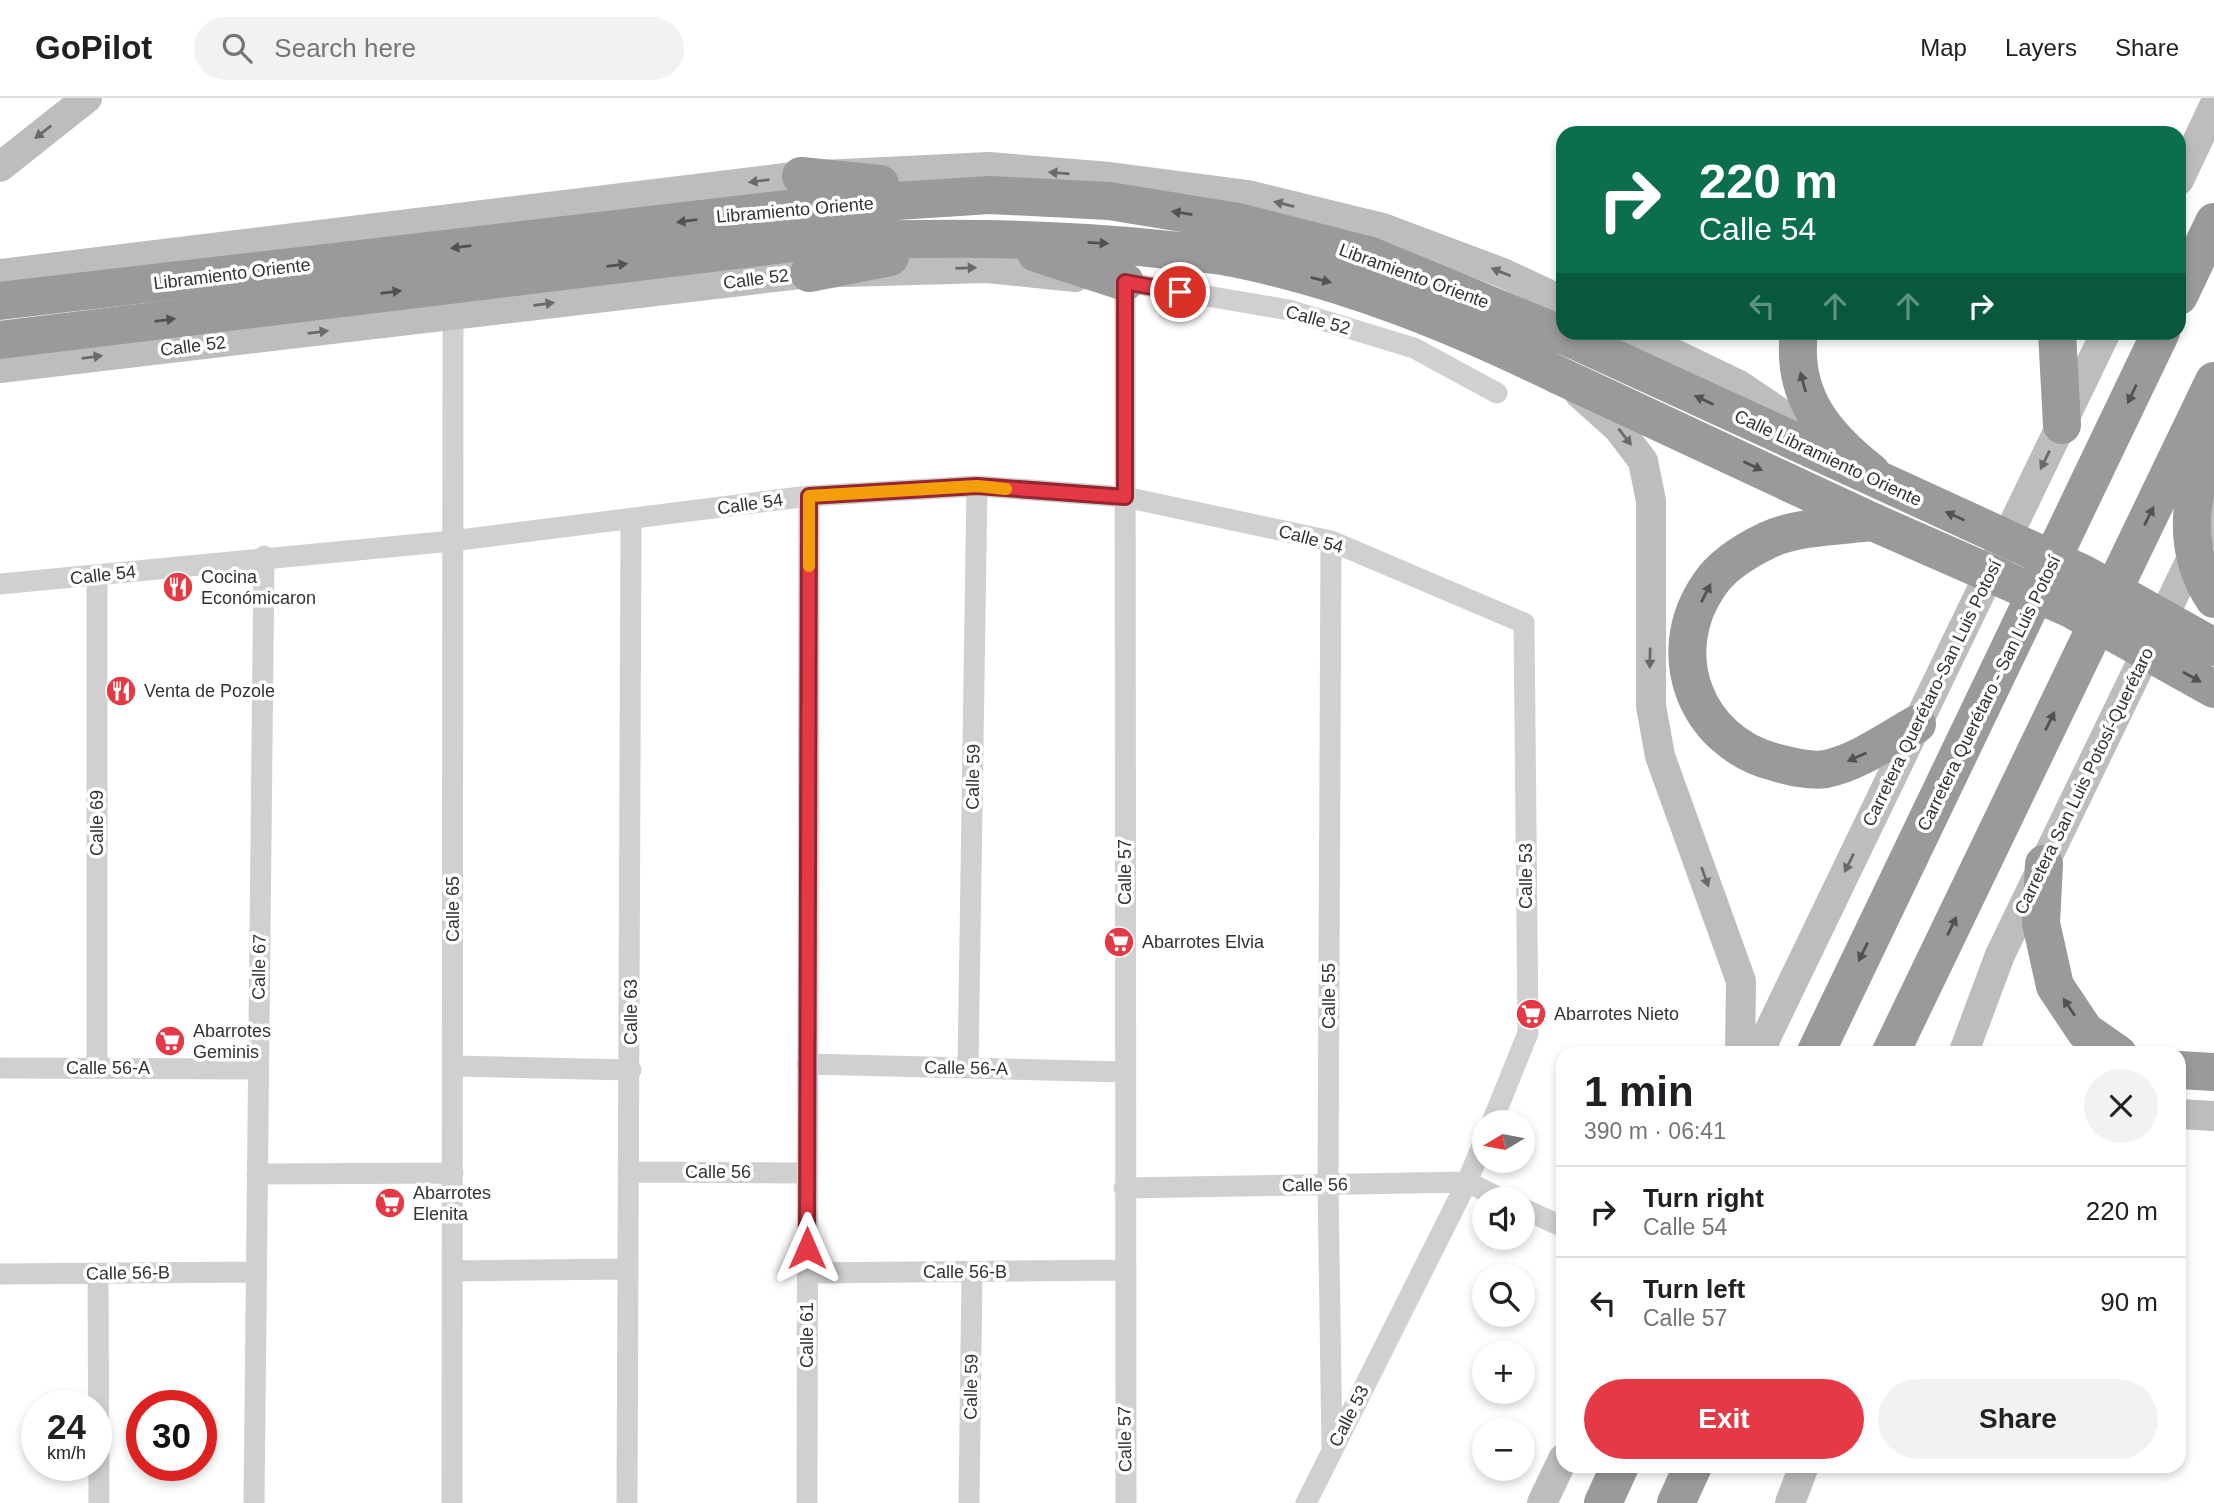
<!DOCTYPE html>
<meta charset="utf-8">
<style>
body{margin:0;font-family:Helvetica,sans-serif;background:#f2f2f2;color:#202124;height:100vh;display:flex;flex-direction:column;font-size:26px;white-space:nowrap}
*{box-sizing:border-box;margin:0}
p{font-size:23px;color:#757577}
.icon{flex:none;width:38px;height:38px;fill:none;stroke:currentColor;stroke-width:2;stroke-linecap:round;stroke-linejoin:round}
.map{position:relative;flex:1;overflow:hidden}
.panel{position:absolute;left:1556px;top:948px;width:630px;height:427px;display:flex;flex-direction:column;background:#fff;border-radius:21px;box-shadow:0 4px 10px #0003}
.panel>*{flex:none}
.top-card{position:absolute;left:1556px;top:28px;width:630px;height:214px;border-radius:21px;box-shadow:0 4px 10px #0003;background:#0b6e4f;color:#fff;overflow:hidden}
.needle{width:46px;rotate:260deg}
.fabs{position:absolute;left:1472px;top:1012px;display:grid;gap:14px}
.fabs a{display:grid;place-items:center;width:63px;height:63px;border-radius:50%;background:#fff;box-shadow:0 4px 10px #0003;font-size:35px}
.speed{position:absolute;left:21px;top:1292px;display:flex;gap:14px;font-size:35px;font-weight:700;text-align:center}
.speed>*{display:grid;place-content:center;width:91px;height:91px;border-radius:50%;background:#fff;box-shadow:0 4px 10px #0003;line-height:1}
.speed small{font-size:18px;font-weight:400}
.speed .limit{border:10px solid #d22;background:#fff;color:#111}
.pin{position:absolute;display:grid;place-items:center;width:60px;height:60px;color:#fff;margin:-30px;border:4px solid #fff;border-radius:50%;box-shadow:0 2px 7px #0007}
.me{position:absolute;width:77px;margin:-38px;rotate:0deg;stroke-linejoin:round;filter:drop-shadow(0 0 5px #0008)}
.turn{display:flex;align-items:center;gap:24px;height:147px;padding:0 28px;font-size:32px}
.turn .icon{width:91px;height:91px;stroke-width:2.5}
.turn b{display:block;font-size:49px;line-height:60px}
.lanes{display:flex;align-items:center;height:66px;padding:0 28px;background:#0003;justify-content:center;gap:35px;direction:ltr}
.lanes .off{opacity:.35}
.round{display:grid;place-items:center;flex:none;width:74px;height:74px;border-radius:37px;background:#f2f2f2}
.headline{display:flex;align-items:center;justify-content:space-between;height:119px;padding:0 28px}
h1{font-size:42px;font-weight:700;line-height:52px}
.action{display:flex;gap:14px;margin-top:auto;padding:14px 28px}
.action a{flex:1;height:80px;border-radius:42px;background:#e63946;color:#fff;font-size:28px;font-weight:700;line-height:80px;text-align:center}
.action a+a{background:#f2f2f2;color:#202124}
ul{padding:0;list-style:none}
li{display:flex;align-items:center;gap:21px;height:91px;padding:0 28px;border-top:2px solid #e0e0e0}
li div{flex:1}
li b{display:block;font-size:26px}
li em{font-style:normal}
header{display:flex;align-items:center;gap:42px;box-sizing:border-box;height:98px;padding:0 35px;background:#fff;border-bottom:2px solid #e0e0e0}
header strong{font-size:33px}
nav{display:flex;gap:38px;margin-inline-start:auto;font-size:24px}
.search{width:490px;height:63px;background:#f2f2f2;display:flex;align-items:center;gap:18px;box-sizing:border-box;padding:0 24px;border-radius:38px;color:#757577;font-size:26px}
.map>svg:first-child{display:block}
</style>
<header>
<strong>GoPilot</strong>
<div class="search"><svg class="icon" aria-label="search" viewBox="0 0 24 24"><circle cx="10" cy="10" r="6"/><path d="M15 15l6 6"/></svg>Search here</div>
<nav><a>Map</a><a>Layers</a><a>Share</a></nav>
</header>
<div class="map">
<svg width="2214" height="1405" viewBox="0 0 2214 1405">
<rect width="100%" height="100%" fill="#fff"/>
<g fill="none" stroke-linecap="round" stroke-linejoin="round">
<path stroke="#d0d0d0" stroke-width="21" d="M1331 443 1328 1086 1332 1352
M97 479V970
M0 486 452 443 809 398 977 388 1125 399 1331 443 1524 525 1528 935 1492 1024
M807 966 1124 974
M453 968 631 972
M0 970 257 971
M968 970 977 388
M628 1074 807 1075
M257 1076 453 1075
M1124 1090 1467 1084 1502 1101
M1522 1110 1563 1129
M453 1173 628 1171
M98 1175 99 1405
M807 1175 1123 1172
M0 1176 256 1174
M254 1405 264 458
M452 1405 453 217
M627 1405 631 422
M807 1405 809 398
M969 1405 972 1174
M1126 1405 1125 184 1289 212 1414 250 1497 295
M1306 1405 1467 1084 1484 1043"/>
<path stroke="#bdbdbd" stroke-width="30" d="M0 69 87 0
M2179 82 2214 8
M0 176 801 78 989 69 1110 79 1248 97 1383 130 1503 175 1563 203
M1629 234 1739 287 1816 339
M0 270 809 175 987 170 1075 179
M1579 295 1618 330 1643 363 1651 403V608L1660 658 1741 883 1740 956
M1758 956 2106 234
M1963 956 2000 857 2214 414
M2179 1016 2214 1018
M1542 1405 1563 1361
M1790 1405 1804 1368"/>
<path stroke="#9a9a9a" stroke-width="38" d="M801 78 880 86
M809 143C926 140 1042 138 1159 151 1184 154 1209 155 1233 160 1347 183 1453 226 1558 277
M1036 155 1125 184
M809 175 890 159
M2179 198 2214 124
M0 203 803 109 990 97 1109 103 1238 124 1371 158 1572 241
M1799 234C1791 297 1824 337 1871 374
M2057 234 2062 327
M1873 424C1840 428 1798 428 1768 442 1747 452 1722 467 1709 487 1662 555 1695 643 1774 664 1789 668 1810 674 1826 671 1859 664 1888 642 1917 626
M2044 766 2041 825 2055 888 2085 933 2118 956
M1815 956 2161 234
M1890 956 2214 283
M2179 972 2214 974
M1603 1405 1620 1368
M1676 1405 1693 1368"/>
<path stroke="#9a9a9a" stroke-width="38" d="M1572 241 2084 476 2214 549
M0 242 809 143
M1558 277 1873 424 2069 510 2214 591
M2214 343C2188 395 2181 450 2214 501"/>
</g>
<defs><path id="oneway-solid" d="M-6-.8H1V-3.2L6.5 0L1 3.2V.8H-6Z" transform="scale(1.75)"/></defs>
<g fill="#6a6a6a">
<use href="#oneway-solid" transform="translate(43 34) rotate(142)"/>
<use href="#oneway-solid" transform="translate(1059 75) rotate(-175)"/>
<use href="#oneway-solid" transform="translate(759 83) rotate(173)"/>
<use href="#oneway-solid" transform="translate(1284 106) rotate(-166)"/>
<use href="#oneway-solid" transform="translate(966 170) rotate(-2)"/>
<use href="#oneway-solid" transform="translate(1501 174) rotate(-158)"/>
<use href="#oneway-solid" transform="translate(544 206) rotate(-7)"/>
<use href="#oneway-solid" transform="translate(318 234) rotate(-7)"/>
<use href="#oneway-solid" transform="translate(92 259) rotate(-7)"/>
<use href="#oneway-solid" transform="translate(1625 339) rotate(52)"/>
<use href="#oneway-solid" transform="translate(2045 362) rotate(116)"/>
<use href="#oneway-solid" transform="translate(1650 560) rotate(91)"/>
<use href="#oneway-solid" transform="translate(1849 765) rotate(116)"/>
<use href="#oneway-solid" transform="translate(1705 779) rotate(70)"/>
</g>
<g fill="#525252">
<use href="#oneway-solid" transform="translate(1182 115) rotate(-171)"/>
<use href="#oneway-solid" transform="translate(687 123) rotate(173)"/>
<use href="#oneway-solid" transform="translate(1098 145) rotate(3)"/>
<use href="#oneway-solid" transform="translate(461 149) rotate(173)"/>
<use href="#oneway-solid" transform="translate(617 167) rotate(-7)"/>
<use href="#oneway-solid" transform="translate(1321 182) rotate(14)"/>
<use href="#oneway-solid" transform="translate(391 194) rotate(-7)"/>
<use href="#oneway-solid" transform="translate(165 222) rotate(-7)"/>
<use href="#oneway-solid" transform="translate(1803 284) rotate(-105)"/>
<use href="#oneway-solid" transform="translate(2132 296) rotate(115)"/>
<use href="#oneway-solid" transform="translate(1704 302) rotate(-155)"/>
<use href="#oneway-solid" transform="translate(1753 368) rotate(25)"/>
<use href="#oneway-solid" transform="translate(1955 418) rotate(-156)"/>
<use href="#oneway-solid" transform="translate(2149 418) rotate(-64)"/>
<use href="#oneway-solid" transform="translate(1706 495) rotate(-63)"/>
<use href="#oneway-solid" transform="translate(2192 579) rotate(29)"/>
<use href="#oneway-solid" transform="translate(2050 623) rotate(-64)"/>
<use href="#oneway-solid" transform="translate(1857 659) rotate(156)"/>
<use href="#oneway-solid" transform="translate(1952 828) rotate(-64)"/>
<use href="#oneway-solid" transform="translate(1863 854) rotate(116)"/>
<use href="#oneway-solid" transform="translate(2069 909) rotate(-124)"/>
</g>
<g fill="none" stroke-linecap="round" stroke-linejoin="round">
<g stroke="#96252e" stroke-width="18">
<path id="route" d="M807 1150 809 398 977 388 1125 399V184L1180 194"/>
</g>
<use href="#route" stroke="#e63946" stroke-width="12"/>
<path stroke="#f59e0b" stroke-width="12" d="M809 468V398L977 388 1006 391"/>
</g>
<defs>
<g id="restaurant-disc" transform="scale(1.575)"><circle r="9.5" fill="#e63946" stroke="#fff"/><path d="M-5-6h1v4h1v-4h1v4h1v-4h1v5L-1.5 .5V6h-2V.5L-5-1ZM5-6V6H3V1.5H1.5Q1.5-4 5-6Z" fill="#fff"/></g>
<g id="supermarket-disc" transform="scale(1.575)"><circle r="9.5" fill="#e63946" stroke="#fff"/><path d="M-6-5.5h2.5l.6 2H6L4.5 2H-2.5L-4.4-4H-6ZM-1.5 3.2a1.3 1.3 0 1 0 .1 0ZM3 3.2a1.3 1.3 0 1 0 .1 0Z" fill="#fff"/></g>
</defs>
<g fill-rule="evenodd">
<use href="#restaurant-disc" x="178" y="489"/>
<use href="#restaurant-disc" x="121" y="593"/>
<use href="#supermarket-disc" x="1119" y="844"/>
<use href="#supermarket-disc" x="1531" y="916"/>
<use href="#supermarket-disc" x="170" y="943"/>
<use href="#supermarket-disc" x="390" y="1105"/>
</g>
<g text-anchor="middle" stroke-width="7" stroke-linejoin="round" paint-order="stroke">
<g font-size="18" fill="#333" stroke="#fff">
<text transform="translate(795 112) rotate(-5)" y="6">Libramiento Oriente</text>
<text transform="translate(232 176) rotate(-7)" y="6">Libramiento Oriente</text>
<text transform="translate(1414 178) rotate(20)" y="6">Libramiento Oriente</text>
<text transform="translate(756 181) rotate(-7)" y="6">Calle 52</text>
<text transform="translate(1318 222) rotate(16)" y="6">Calle 52</text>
<text transform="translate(193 248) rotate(-7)" y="6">Calle 52</text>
<text transform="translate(1828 360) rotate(25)" y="6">Calle Libramiento Oriente</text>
<text transform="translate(750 406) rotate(-8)" y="6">Calle 54</text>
<text transform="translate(1311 441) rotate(15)" y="6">Calle 54</text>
<text transform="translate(103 477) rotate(-6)" y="6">Calle 54</text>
<text transform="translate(1932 595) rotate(-64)" y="6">Carretera Querétaro-San Luis Potosí</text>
<text transform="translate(1989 595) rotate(-64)" y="6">Carretera Querétaro - San Luis Potosí</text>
<text transform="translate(973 679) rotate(-89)" y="6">Calle 59</text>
<text transform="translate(2084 683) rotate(-64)" y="6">Carretera San Luis Potosí-Querétaro</text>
<text transform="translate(97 725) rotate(-90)" y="6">Calle 69</text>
<text transform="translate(1125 774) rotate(-90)" y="6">Calle 57</text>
<text transform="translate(1526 778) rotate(-90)" y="6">Calle 53</text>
<text transform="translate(453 811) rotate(-90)" y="6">Calle 65</text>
<text transform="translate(259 869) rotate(-89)" y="6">Calle 67</text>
<text transform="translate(1329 898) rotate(-90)" y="6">Calle 55</text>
<text transform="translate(631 914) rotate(-90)" y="6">Calle 63</text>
<text x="108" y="976">Calle 56-A</text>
<text transform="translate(966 970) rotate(1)" y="6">Calle 56-A</text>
<text x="718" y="1080">Calle 56</text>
<text transform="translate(1315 1087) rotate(-1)" y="6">Calle 56</text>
<text x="965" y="1180">Calle 56-B</text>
<text transform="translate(128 1175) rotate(-1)" y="6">Calle 56-B</text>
<text transform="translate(807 1237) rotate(-90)" y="6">Calle 61</text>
<text transform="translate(971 1289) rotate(-89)" y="6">Calle 59</text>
<text transform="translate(1349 1318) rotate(-63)" y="6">Calle 53</text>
<text transform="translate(1125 1341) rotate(-91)" y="6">Calle 57</text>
</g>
<g font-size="18" fill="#333" stroke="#fff" text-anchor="start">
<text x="201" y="485">Cocina<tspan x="201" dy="21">Económicaron</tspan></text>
<text x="144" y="599">Venta de Pozole</text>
<text x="1142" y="850">Abarrotes Elvia</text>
<text x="1554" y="922">Abarrotes Nieto</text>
<text x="193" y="939">Abarrotes<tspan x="193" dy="21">Geminis</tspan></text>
<text x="413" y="1101">Abarrotes<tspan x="413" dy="21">Elenita</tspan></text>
</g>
</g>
</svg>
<div class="fabs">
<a><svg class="needle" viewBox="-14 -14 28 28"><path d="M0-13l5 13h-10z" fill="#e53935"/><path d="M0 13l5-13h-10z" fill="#757577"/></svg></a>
<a><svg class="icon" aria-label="sound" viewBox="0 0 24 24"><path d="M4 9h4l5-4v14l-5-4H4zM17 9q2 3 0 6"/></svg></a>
<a><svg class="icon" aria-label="search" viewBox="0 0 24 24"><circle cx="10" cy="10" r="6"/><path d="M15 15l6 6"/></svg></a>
<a>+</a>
<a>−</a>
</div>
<div class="speed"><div>24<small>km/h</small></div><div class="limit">30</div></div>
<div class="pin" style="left:1180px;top:194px;background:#d93025"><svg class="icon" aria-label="arrive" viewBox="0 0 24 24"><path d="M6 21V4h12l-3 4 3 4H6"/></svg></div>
<svg class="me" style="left:807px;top:1150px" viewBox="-20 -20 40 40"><path d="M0-17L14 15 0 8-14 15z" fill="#e63946" stroke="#fff" stroke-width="4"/></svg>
<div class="top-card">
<div class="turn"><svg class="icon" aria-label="right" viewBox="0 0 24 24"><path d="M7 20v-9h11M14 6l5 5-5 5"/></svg><div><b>220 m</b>Calle 54</div></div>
<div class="lanes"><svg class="icon off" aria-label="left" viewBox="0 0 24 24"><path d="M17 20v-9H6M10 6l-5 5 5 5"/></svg><svg class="icon off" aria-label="ahead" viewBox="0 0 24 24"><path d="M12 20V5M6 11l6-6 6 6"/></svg><svg class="icon off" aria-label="ahead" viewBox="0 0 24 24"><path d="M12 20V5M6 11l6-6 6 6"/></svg><svg class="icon" aria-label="right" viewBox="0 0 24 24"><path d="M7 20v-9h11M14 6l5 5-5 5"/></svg></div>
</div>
<section class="panel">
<div class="headline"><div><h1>1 min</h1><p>390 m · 06:41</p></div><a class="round"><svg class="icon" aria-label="close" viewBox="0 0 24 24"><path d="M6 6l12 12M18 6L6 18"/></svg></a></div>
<ul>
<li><svg class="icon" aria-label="right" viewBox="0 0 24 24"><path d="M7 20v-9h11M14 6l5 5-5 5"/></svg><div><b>Turn right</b><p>Calle 54</p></div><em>220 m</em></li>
<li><svg class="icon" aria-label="left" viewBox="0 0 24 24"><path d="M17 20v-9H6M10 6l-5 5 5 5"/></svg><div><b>Turn left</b><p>Calle 57</p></div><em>90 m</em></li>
</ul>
<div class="action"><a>Exit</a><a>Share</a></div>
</section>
</div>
